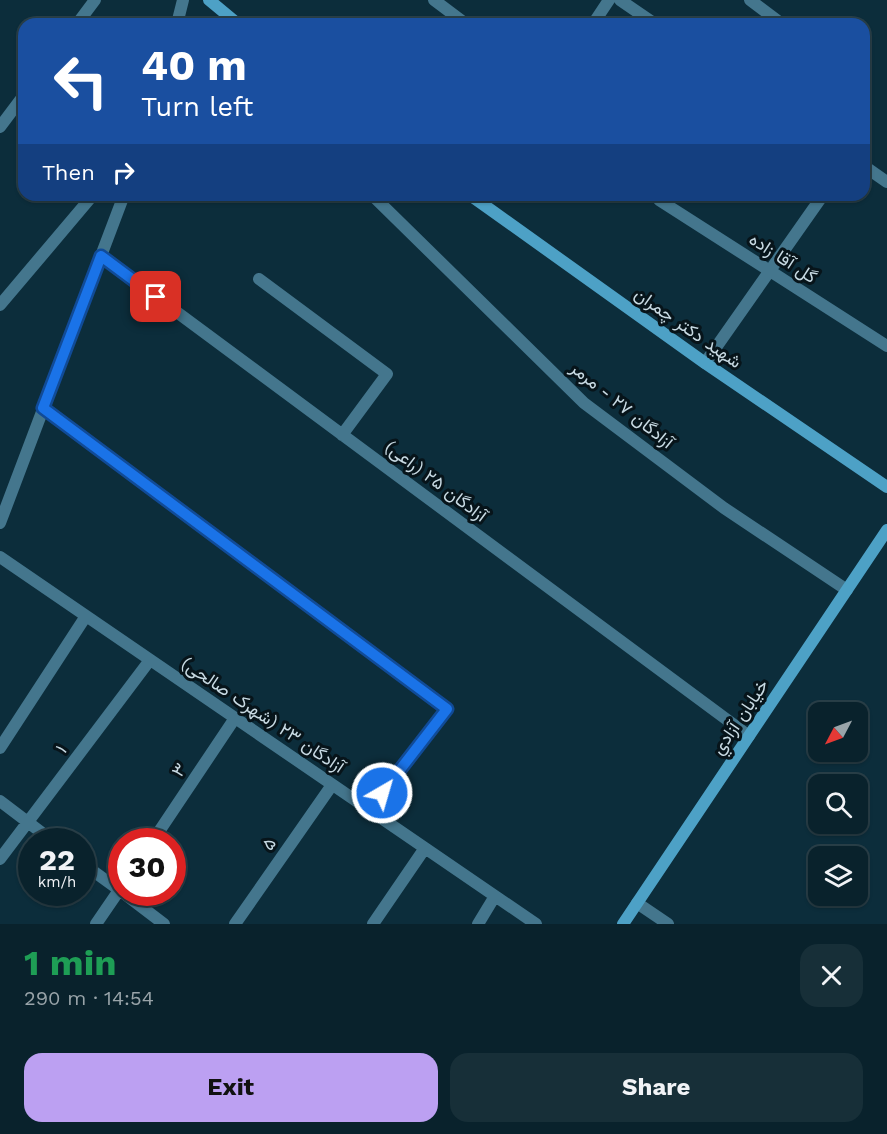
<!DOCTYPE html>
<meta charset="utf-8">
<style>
body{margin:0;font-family:"Work Sans",Vazirmatn,sans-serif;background:#172f38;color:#f1f3f6;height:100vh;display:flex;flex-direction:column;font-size:22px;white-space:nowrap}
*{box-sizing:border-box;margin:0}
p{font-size:20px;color:#99a4a9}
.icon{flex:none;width:33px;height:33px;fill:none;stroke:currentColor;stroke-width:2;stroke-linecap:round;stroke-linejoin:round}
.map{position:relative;height:924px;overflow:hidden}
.panel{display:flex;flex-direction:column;background:#09222c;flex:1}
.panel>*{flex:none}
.banner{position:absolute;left:18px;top:18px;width:852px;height:183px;border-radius:18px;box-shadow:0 2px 4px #0004,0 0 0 2px #293f48;background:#1a4fa0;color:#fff;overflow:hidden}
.needle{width:39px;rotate:229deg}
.buttons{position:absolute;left:808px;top:702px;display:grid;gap:12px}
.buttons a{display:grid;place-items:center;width:60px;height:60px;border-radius:12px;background:#09222c;box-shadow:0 2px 4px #0004,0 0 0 2px #293f48;font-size:30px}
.speed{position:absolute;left:18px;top:828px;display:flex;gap:12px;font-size:30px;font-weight:700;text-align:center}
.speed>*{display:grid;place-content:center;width:78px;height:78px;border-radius:50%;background:#09222c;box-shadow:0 2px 4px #0004,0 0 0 2px #293f48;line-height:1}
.speed small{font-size:15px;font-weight:400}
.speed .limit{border:9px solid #d22;background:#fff;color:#111}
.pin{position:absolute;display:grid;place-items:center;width:51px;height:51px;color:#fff;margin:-26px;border-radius:12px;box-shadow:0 3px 9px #0006}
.me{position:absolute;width:66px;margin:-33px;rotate:38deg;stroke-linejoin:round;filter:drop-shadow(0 0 4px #0008)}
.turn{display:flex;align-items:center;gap:21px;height:126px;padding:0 24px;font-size:27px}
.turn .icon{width:78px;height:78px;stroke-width:2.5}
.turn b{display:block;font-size:42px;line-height:51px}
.then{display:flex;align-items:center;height:57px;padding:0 24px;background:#0003;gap:12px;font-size:22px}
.round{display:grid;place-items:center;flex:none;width:63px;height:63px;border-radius:18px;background:#172f38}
.headline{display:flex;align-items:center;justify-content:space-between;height:102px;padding:0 24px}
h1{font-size:36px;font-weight:700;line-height:45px;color:#1e9e55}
.primary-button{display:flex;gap:12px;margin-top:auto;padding:12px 24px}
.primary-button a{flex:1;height:69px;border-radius:18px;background:#bca0f2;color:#111;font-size:24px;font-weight:700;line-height:69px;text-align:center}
.primary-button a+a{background:#172f38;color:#f1f3f6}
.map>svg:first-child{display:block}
</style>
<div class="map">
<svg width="887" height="924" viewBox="0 0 887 924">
<rect width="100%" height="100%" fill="#0c2d3b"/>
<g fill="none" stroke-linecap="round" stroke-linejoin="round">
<path stroke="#44768d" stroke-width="12" d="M434 0 466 24
M620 0 655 24
M750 0 782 24
M77 24 95 0
M177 24 183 0
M593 24 609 0
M0 127 24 95
M864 166 887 182
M372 195 584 403 724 508 847 590
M659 200 887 346
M101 256 749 736
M259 279 387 374 342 435
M0 305 93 195
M705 363 823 195
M43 408 447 709 369 810
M0 523 124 195
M0 557 536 924
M0 748 86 616
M0 801 54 842
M152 842 235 718
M0 859 150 660
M82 863 122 892
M122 892 164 924
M637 903 668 924
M96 924 122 886
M235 924 332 785
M373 924 425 848
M478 924 495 896"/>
<path stroke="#4da1c6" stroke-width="12" d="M209 0 238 24
M470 195 705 363 887 487
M623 924 887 530"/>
</g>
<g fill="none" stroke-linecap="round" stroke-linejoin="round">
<g stroke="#114b97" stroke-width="15">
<path id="route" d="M156 297 101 256 43 408 447 709 382 793"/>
</g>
<use href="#route" stroke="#1a73e8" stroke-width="10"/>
</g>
<g text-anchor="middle" stroke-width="6" stroke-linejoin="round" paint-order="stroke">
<g font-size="18" fill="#c8dae3" stroke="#07141a">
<text transform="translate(783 258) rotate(33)" y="6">گل آقا زاده</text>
<text transform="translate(688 328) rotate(35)" y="6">شهید دکتر چمران</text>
<text transform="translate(622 405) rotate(39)" y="6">آزادگان ۲۷ - مرمر</text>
<text transform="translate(436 481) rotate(37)" y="6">آزادگان ۲۵ (راعی)</text>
<text transform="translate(263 715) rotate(34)" y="6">آزادگان ۲۳ (شهرک صالحی)</text>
<text transform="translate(740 717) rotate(-56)" y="6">خيابان آزادي</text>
<text transform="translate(61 749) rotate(-53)" y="6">۱</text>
<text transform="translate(179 770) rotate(-56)" y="6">۳</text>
<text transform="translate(269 844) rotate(-55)" y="6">۵</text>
</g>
</g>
</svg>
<div class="buttons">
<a><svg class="needle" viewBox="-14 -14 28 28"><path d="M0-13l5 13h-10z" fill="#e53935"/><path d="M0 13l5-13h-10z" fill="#99a4a9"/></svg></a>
<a><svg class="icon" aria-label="search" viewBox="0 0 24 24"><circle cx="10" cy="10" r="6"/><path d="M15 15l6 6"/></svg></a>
<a><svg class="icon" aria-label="layers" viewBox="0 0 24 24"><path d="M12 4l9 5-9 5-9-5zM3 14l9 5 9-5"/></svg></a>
</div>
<div class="speed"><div>22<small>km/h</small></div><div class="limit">30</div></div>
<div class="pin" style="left:156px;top:297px;background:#d93025"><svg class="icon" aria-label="arrive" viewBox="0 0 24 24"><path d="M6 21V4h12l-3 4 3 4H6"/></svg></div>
<svg class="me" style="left:382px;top:793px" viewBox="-20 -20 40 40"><circle r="17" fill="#1a73e8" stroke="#fff" stroke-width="3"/><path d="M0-11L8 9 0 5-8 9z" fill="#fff"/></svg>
<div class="banner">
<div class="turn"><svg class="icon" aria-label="left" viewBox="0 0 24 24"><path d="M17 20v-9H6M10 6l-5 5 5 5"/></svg><div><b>40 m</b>Turn left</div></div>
<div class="then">Then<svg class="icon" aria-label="right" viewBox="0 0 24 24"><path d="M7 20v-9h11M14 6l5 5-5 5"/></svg></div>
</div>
</div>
<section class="panel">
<div class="headline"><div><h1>1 min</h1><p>290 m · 14:54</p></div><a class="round"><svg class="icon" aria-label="close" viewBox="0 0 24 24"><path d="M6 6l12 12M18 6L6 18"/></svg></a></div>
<div class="primary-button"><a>Exit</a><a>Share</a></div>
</section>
